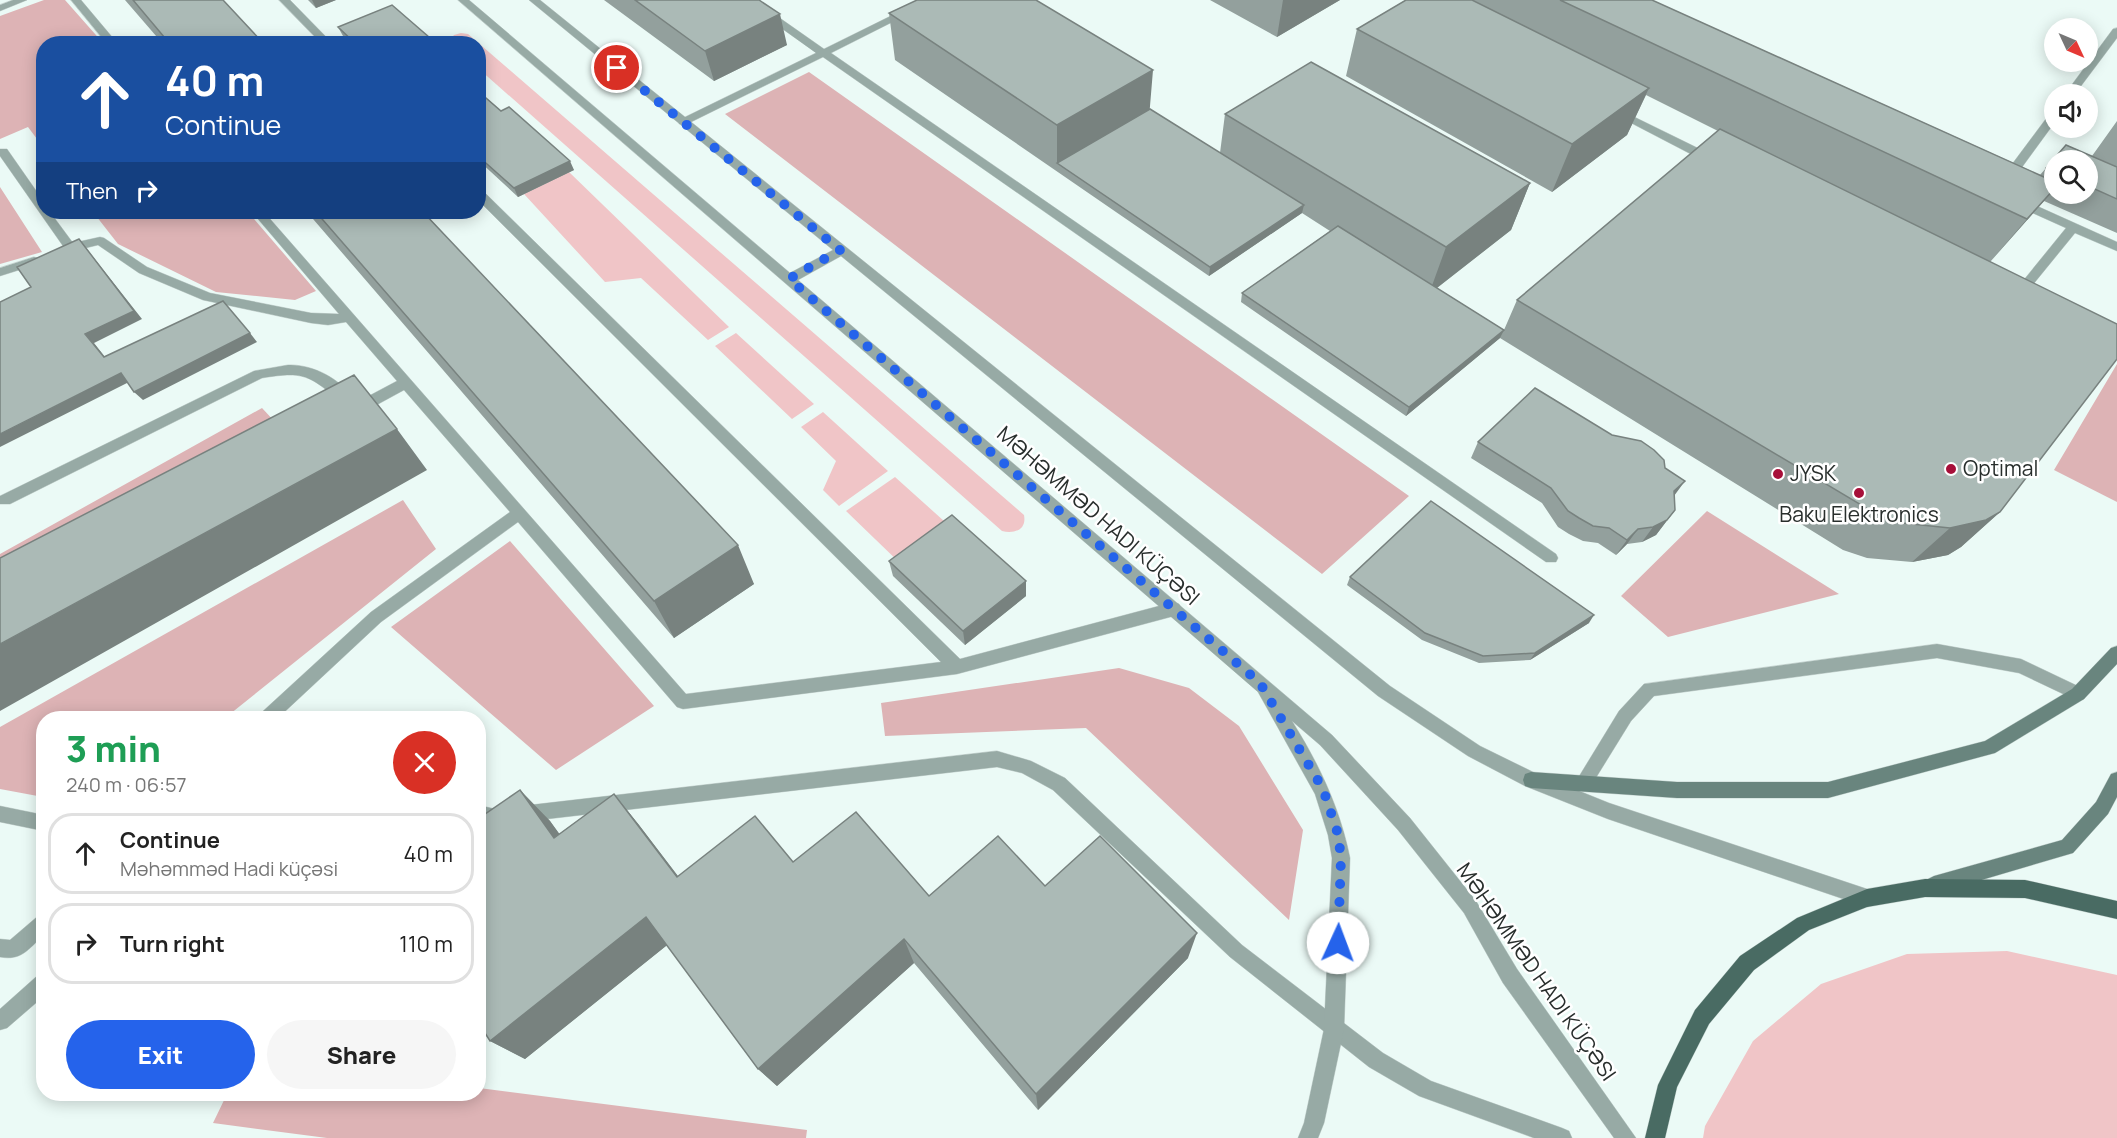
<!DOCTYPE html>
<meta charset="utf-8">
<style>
body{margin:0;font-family:Manrope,sans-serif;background:#f6f6f6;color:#222;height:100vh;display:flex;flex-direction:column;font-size:22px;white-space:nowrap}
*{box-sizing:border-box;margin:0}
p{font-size:20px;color:#767676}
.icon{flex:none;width:33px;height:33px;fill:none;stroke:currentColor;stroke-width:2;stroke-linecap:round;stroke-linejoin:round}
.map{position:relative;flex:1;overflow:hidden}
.sheet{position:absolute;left:36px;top:711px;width:450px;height:390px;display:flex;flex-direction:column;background:#fff;border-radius:24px;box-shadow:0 3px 15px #0003}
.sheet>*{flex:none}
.guide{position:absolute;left:36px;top:36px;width:450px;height:183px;border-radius:24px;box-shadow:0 3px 15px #0003;background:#1a4fa0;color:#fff;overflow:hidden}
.needle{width:39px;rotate:134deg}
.tools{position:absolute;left:2044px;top:18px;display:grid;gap:12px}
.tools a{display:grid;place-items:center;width:54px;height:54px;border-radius:50%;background:#fff;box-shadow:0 3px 15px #0003;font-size:30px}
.pin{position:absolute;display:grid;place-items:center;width:51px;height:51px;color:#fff;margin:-26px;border:3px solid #fff;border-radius:50%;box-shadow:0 2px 6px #0007}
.me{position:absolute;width:66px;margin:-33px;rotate:2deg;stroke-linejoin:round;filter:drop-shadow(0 0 4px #0008)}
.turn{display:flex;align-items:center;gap:21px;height:126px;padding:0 30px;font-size:27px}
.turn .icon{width:78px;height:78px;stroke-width:2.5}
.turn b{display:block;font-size:42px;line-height:51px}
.then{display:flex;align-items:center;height:57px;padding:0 30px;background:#0003;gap:12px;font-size:22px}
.round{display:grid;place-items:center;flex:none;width:63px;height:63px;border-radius:32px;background:#f6f6f6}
.headline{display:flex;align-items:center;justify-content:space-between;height:102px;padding:0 30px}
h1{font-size:36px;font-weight:800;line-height:45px;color:#1e9e55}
.cta{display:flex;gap:12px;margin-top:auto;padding:12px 30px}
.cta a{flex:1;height:69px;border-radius:36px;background:#2563eb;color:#fff;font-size:24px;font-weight:800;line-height:69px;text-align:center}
.cta a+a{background:#f6f6f6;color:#222}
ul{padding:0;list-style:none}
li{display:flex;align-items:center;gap:18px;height:81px;margin:0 12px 9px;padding:0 18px;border:3px solid #e0e0e0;border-radius:24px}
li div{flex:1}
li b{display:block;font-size:22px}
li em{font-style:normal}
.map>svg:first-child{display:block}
</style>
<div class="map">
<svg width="2117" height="1138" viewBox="0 0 2117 1138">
<rect width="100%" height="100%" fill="#ebfaf6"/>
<path fill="#f0c5c7" d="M461 33 468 34 1024 515C1027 530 1014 534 1002 531L479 69 478 44 448 42 454 35Z
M569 172 729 327 708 340 641 278 605 282 524 194Z
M736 333 814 404 792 419 715 346Z
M823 412 888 471 839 506 823 490 836 461 801 427Z
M895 477 954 530 904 567 846 511Z
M2007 951 2117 975V1138H1703L1705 1126 1753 1041 1821 984 1907 954Z"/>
<path fill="#ddb3b5" d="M44 0H65L103 43 44 44 43 147 28 127 0 139V16Z
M809 72 1409 496 1322 574 725 114Z
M0 187 42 252 0 264Z
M93 212H248L316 291 295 300 216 292 118 244Z
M2117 364V502L2054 470Z
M262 408 289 437 0 602V554Z
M403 500 436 549 225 718H44L43 797 0 789V727Z
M1707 511 1839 594 1668 637 1621 596Z
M510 541 654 706 556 770 391 627Z
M1119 668 1189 688 1239 726 1303 830 1289 920 1086 728 885 736 881 703Z
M479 1088 807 1130 806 1138H327L213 1123 227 1094H478Z"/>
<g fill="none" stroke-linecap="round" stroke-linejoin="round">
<g stroke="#c8d5d2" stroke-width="1">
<path id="service" d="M13 0H27L0 11V5Z
M71 0H81L118 44H107Z
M279 0H290L333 44H322Z
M742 0H754L824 49 923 0H936L831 53 1556 554 1558 558 1556 562H1546L823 57 687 124H679V120L816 53Z
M2117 28V38L2075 94H2065L2113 29Z
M1616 108 1716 157 1718 160 1712 164 1708 163 1612 113V109Z
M2055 111V122L2009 185H2001V179L2051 112Z
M0 149H7L44 202V212H50L73 243 100 237 104 238 147 267 210 293 311 313 339 314 252 212H264L686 694 941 662 478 200V189L482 190 960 659 1174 602 1179 604 1182 609 1179 614 1174 616 957 674 683 709 677 707 518 522 381 622 278 718H259L261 713 371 612 510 512 404 390 360 414H350L348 410 350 406 397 381 346 322 328 325 311 323 203 300 139 273 98 245 65 253 61 252 59 249 63 246 0 156Z
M2019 198 2117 242V251L2075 233 2022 298H2014L2012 295 2014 292 2066 228 2015 205 2013 202Z
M34 257 38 258V264L0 276V268Z
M288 365C312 364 339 378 353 398L346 403 341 402C309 375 304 371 262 378L10 504H0V496L254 371Z
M1937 644 2021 659 2084 689 2086 694 2084 699 2078 701 2019 673 1937 658 1654 696 1631 721 1589 789 1583 791 1577 789 1575 783 1619 711 1644 684Z
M997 751 1031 761 1065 778 1242 945 1383 1053 1431 1081 1562 1128 1569 1131 1572 1138H1534L1419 1096 1369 1067 1230 957 1053 790 1022 773 997 767 495 825 478 821V805L495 809Z
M0 806 44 815V831L0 822Z
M44 913V935C28 949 22 961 0 957V939L10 940 38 916Z
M44 974V996L7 1028 0 1030V1009L37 976Z"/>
</g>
<g stroke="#c8d5d2" stroke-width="1">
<path id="tertiary" d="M458 0H469L790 273 833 250 529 0H540L1390 686 1480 746 1537 774 1609 803 1867 889 1873 892 1876 898 1873 904 1867 907 1608 819 1525 786 1468 756 1378 696 841 256 798 280 1332 735 1410 818 1476 901 1517 969 1636 1138H1614L1503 983 1464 913 1398 830 1320 745 1292 721C1319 764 1340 808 1350 858L1344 1029 1324 1123 1318 1138H1298L1304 1123 1324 1029 1332 858 1328 835 1315 794 1258 692Z"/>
</g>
<g stroke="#c8d5d2" stroke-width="1">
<path id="secondary" d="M2117 646V664L2084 699 1995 753 1828 798H1677L1531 788 1525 786 1523 780 1525 774 1531 772 1677 782H1828L1985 741 2072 689 2111 648Z
M2117 772V797L2108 814 2073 853 1934 894 1928 891 1925 885 1928 879 1934 876 2062 840 2096 802 2111 774Z"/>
</g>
<g stroke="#c8d5d2" stroke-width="1">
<path id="primary" d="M1925 879 2025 880 2117 901V919L2025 898 1925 897 1867 907 1809 930 1754 970 1709 1024 1677 1087 1665 1138H1645L1658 1085 1695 1010 1740 956 1797 918 1867 889Z"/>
</g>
<use href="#service" fill="#97aaa5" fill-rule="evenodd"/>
<use href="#tertiary" fill="#97aaa5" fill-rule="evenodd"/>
<use href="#secondary" fill="#69857e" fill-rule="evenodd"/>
<use href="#primary" fill="#496b63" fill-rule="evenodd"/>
</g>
<path fill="#93a09d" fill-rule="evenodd" d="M125 0H223L264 44H163Z
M308 0H336L316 8Z
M604 0H759L787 45 714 81Z
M1210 0H1340L1277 37Z
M1406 0H1652L2040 175 2066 145 2092 156 2117 121V233L2044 201 1990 262 2000 512 1961 547 1948 555 1912 562 1867 558 1843 550 1500 338 1406 416 1241 302 1242 293 1330 231 1302 213 1209 276 895 60 889 13 1150 109 1220 153 1225 114 1530 183 1511 230 1437 288 1504 330 1517 300 1718 131 1646 95 1627 135 1552 192 1346 76 1357 29ZM2055 160H2088V194H2055Z
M338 27 437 44H351L343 36Z
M478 91 501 111 574 170 518 197 478 160Z
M307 212H423L754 584 674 638Z
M1478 442 1665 468 1675 495V510L1656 535 1642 542 1627 544 1616 555 1598 543 1583 541 1569 534 1558 527 1542 503 1471 458Z
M889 561 1026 596 965 645 893 576Z
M1350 577 1589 623 1530 660 1479 663 1422 640 1347 585Z
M520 790 550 821 559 834 614 794 639 825 678 876 793 862 929 896 1045 886 1188 958 1038 1110 914 963 777 1086 758 1069 667 945 525 1059 490 1041Z"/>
<path fill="#78827f" d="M312 0H336L316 8Z
M1283 0H1340L1277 37Z
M780 14 787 45 714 81 705 51Z
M1153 70 1149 118 1057 163V125Z
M1649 88 1627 135 1552 192 1572 144Z
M570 161 574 170 518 197 514 188Z
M1530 183 1511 230 1429 294 1446 247Z
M2055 188 2020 228 1989 263 2027 219Z
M1304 205 1302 213 1209 276 1210 267Z
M79 239 142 319 94 343 112 366 85 334Z
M1504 330 1500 338 1406 416 1409 407Z
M250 333 257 342 143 400 134 392Z
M121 373 129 382 0 447V434Z
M397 429 427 470 0 711V644Z
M1685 481 1674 496V491Z
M1675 510 1656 535 1642 542 1653 527Z
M2000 512 1961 547 1948 555 1912 562 1950 528Z
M1638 529 1627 544 1616 555 1627 540Z
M738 545 754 584 674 638 654 601Z
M1026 581V596L965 645 963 631Z
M1594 615 1589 623 1530 660 1535 653Z
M520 790 550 821 583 866 554 838Z
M614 794 639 825 699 904 677 877Z
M646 917 671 942 525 1059 490 1041Z
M1197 933 1188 958 1038 1110 1036 1094Z
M904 939 914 963 777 1086 758 1069Z"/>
<path fill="#abbab6" stroke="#78827f" stroke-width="1.5" d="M133 0H223L264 44H170Z
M635 0H759L780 14 705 51Z
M917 0H1036L1153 70 1057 125 889 13Z
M1406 0H1472L1649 88 1572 144 1357 29Z
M1560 0H1652L2055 182V188L2027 219Z
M392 5 437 44H356L338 27Z
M1311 62 1530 183 1446 247 1225 114Z
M478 91 501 111 509 107 570 161 514 188 478 156Z
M1150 109 1304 205 1210 267 1057 163Z
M1720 129 2117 324V359L2000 512 1986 520 1950 528 1902 523 1878 515 1517 300Z
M2066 145 2117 167V199L2088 186V160H2055V172L2046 168Z
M316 212H423L738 545 654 601Z
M1338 226 1504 330 1409 407 1242 293Z
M79 239 134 311 85 334 104 357 223 301 250 333 134 392 121 373 0 434V302L31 287 17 267Z
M354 375 397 429 0 644V558Z
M1535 388 1612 435 1641 441 1654 450 1664 460 1665 468 1685 481 1674 491 1675 510 1667 520 1653 527 1638 529 1627 540 1609 528 1593 526 1579 518 1568 511 1551 488 1478 442Z
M1431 501 1594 615 1535 653 1483 656 1425 633 1350 577Z
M952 515 1026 581 963 631 889 561Z
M520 790 554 838 614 794 677 877 755 816 793 862 856 812 929 896 998 836 1045 886 1100 836 1197 933 1036 1094 904 939 758 1069 646 917 490 1041 478 1022V819Z"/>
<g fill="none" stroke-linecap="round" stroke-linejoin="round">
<path stroke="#2563eb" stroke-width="10" stroke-dasharray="0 18" d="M617 68 840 250 789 279 1260 683 1323 789 1338 834 1341 858 1338 943"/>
</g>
<g fill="#a70f39" stroke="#fff" stroke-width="2">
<circle cx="1951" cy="469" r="6"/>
<circle cx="1778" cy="474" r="6"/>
<circle cx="1859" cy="493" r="6"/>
</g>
<g text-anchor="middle" stroke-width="5" stroke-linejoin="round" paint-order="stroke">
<g font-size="21" fill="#282e2c" stroke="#fff" text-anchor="start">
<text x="1963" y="476">Optimal</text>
<text x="1790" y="481">JYSK</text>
<text x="1859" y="522" text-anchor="middle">Baku Elektronics</text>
</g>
<g font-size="21" fill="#282e2c" stroke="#fff">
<text transform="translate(1098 516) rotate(41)" y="7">MƏHƏMMƏD HADI KÜÇƏSI</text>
<text transform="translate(1536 972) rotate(55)" y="7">MƏHƏMMƏD HADI KÜÇƏSI</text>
</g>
</g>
</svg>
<div class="tools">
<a><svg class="needle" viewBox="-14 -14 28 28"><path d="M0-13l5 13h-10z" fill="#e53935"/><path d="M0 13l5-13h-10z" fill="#767676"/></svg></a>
<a><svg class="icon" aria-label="sound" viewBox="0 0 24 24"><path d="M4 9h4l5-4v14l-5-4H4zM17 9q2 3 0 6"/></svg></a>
<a><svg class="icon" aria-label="search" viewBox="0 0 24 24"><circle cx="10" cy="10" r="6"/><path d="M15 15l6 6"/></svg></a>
</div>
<div class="pin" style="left:617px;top:68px;background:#d93025"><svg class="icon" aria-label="arrive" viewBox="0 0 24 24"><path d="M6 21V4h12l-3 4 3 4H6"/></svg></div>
<svg class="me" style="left:1338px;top:943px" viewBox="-20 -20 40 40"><circle r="19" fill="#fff"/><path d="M0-13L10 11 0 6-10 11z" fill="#2563eb"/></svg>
<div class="guide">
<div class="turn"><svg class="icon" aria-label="ahead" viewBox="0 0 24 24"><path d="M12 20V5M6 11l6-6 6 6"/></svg><div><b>40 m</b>Continue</div></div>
<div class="then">Then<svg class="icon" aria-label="right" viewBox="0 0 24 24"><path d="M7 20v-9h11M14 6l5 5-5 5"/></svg></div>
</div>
<section class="sheet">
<div class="headline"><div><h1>3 min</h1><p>240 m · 06:57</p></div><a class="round" style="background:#d93025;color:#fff"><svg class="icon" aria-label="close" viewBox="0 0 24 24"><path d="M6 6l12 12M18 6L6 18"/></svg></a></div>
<ul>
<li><svg class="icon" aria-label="ahead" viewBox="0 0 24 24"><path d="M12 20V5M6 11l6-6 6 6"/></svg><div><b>Continue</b><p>Məhəmməd Hadi küçəsi</p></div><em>40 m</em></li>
<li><svg class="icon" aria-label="right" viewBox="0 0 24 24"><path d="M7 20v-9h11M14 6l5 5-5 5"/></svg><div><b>Turn right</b></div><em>110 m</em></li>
</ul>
<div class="cta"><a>Exit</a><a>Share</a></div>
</section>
</div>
